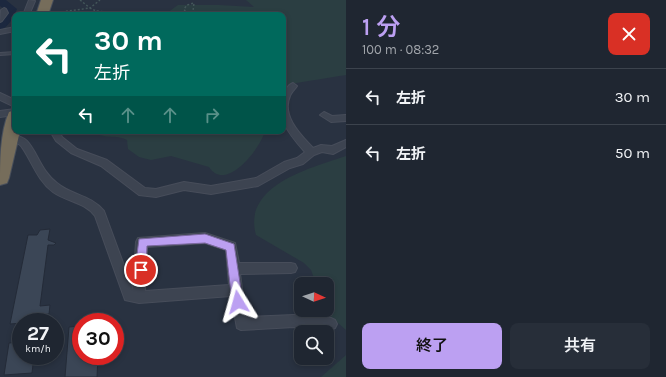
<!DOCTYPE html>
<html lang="ja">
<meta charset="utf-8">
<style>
body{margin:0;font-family:Karla,"Noto Sans JP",sans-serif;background:#272e39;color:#f1f3f6;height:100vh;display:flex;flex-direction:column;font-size:15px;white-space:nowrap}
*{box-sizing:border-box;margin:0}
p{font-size:13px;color:#a1a5ab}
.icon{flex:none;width:22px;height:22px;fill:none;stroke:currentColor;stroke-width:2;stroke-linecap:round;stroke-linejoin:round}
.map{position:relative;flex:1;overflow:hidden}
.panel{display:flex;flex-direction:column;background:#1f2631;width:320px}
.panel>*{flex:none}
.top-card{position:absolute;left:12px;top:12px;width:274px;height:122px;border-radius:8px;box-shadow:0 2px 6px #0003,0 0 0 1px #3c434d;background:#00695c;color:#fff;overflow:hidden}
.needle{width:26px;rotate:93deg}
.buttons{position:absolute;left:294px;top:277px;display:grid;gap:8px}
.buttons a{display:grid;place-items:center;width:40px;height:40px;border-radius:8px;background:#1f2631;box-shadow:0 2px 6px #0003,0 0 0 1px #3c434d;font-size:20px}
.speed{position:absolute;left:12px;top:313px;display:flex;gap:8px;font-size:20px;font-weight:700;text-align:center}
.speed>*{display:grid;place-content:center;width:52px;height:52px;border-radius:50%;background:#1f2631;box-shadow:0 2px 6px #0003,0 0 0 1px #3c434d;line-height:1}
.speed small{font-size:10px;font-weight:400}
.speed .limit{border:6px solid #d22;background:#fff;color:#111}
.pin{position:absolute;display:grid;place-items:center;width:34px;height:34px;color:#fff;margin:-17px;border:2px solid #fff;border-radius:50%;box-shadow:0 1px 4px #0007}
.me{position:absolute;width:44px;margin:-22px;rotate:352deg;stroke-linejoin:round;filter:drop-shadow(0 0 3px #0008)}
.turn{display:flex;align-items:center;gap:14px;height:84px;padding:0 16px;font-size:18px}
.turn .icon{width:52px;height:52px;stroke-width:2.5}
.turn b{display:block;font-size:28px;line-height:34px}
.lanes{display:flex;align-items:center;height:38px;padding:0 16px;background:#0003;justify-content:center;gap:20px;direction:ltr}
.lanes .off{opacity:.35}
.round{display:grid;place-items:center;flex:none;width:42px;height:42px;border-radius:8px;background:#272e39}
.headline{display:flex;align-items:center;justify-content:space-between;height:68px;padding:0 16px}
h1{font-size:24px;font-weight:600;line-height:30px;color:#bca0f2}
.button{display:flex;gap:8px;margin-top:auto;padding:8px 16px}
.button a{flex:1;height:46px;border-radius:8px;background:#bca0f2;color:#111;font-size:16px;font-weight:600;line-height:46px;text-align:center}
.button a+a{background:#272e39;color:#f1f3f6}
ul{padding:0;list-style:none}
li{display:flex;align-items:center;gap:12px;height:56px;padding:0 16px;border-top:1px solid #3c434d}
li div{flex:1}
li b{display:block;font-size:15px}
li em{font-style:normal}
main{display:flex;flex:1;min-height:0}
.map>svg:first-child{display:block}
</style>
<main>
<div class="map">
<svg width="346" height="377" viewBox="0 0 346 377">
<rect width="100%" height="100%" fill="#293241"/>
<path fill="#2b3e42" d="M246 0H346V75L290 84 283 87V15H164L178 5H219L254 7Z
M92 131H265C260 149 226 193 209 167L171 156 151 160 139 157 128 149 127 140C116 134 103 140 92 131Z
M346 156V330L323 310H327V284H316L311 270 304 263 256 235C242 185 311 168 346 156Z
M346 355V377H321Z"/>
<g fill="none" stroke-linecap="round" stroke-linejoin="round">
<path fill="#1c283f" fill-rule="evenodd" d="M0 0H6L17 9C14 17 8 28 0 30V18L5 10 0 6Z"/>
</g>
<path fill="#3b4656" stroke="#242b38" d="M50 229 48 240 56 243 54 245H48L40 306 50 305 49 314 37 315 36 322 10 324 28 235H37L40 230Z
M81 326V356H98L97 377H65L69 327Z
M21 342V356H34L32 373 4 375 9 343Z"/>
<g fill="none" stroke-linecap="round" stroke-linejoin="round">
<g stroke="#474d5a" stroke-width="2">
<path id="lane" d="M15 52V54L0 55V53Z"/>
</g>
<g stroke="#474d5a" stroke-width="2">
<path id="street" d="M29 0 35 1 29 15H23Z
M4 8 6 9 8 13 2 21 0 22 1 10Z
M15 27V31L0 34V30Z
M293 83 297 86C295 89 291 93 290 96 281 116 301 135 313 148L321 145 332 146 346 140V147L333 154 322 152 314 155 303 164 290 168 258 186 211 194 184 190 156 197 139 195 101 166 71 153 56 141 50 131H59L62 137 77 149 107 160 145 188 156 189 184 182 211 186 256 178 284 162 297 158 305 152C297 143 289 134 284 123 280 114 281 87 293 83Z
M0 93 15 100V107L0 100Z
M15 109V115L0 117V111Z
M324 112 332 116 346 115V121L331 122 320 115Z
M10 134C15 135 23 137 27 141 38 153 41 171 57 183 71 195 91 195 104 211L133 290 136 242 138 238 205 233 235 243 239 263H291L295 264 297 268 295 272 291 273 240 274 246 317 294 315 331 318 335 320 337 324 335 328 331 330 294 327 241 330 237 328 231 296 139 303 125 300 95 216C85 202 67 202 53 192 37 180 32 161 21 146 17 141 9 142 5 137ZM205 243 226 250 229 285 145 291 147 247Z"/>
</g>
<g stroke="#484f5b" stroke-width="2">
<path id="highway" d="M41 0H53L48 15H36Z
M15 110V131H20L9 178 7 183 0 185C0 162 0 133 9 112Z"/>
</g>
<path stroke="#44575a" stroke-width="1.5" stroke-dasharray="2 2" stroke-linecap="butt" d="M80 0 90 8 100 0
M96 11 99 15
M54 13 90 8 96 11 137 15
M187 15 184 9 187 5 194 3 193 11 197 13"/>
<use href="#lane" fill="#3d4451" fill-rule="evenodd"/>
<use href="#street" fill="#3d4451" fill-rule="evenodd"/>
<use href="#highway" fill="#766d5b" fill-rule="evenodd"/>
</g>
<path fill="#bca0f2" stroke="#7a689d" d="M205 234 234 244 243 302 241 305 238 307 234 305 232 302 226 250 205 243 147 246 146 270 144 273 141 275 137 273 135 270 139 239Z"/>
</svg>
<div class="buttons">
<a><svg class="needle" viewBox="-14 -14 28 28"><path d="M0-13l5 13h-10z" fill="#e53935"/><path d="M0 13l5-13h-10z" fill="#a1a5ab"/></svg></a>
<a><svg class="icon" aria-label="search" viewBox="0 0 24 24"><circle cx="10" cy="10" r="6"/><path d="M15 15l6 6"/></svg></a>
</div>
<div class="speed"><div>27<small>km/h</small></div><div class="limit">30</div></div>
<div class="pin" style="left:141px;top:270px;background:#d93025"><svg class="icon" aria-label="arrive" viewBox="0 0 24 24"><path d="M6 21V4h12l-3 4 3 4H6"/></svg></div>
<svg class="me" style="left:238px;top:302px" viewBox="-20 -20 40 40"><path d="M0-17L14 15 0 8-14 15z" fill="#bca0f2" stroke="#fff" stroke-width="4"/></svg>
<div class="top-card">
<div class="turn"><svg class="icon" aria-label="left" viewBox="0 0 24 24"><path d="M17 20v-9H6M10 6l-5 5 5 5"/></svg><div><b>30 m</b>左折</div></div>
<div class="lanes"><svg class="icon" aria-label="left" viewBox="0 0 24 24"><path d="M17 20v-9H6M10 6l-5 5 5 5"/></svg><svg class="icon off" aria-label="ahead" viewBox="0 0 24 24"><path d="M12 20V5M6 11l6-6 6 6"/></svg><svg class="icon off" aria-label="ahead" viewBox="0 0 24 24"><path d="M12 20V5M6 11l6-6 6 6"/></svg><svg class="icon off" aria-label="right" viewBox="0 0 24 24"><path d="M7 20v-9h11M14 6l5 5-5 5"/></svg></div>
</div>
</div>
<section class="panel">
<div class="headline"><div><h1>1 分</h1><p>100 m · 08:32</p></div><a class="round" style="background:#d93025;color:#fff"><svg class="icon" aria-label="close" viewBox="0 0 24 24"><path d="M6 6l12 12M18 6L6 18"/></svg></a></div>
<ul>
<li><svg class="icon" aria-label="left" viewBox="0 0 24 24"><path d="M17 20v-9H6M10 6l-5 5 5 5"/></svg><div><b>左折</b></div><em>30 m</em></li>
<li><svg class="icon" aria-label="left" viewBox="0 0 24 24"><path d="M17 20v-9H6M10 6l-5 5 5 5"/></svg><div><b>左折</b></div><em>50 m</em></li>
</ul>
<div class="button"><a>終了</a><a>共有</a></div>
</section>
</main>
